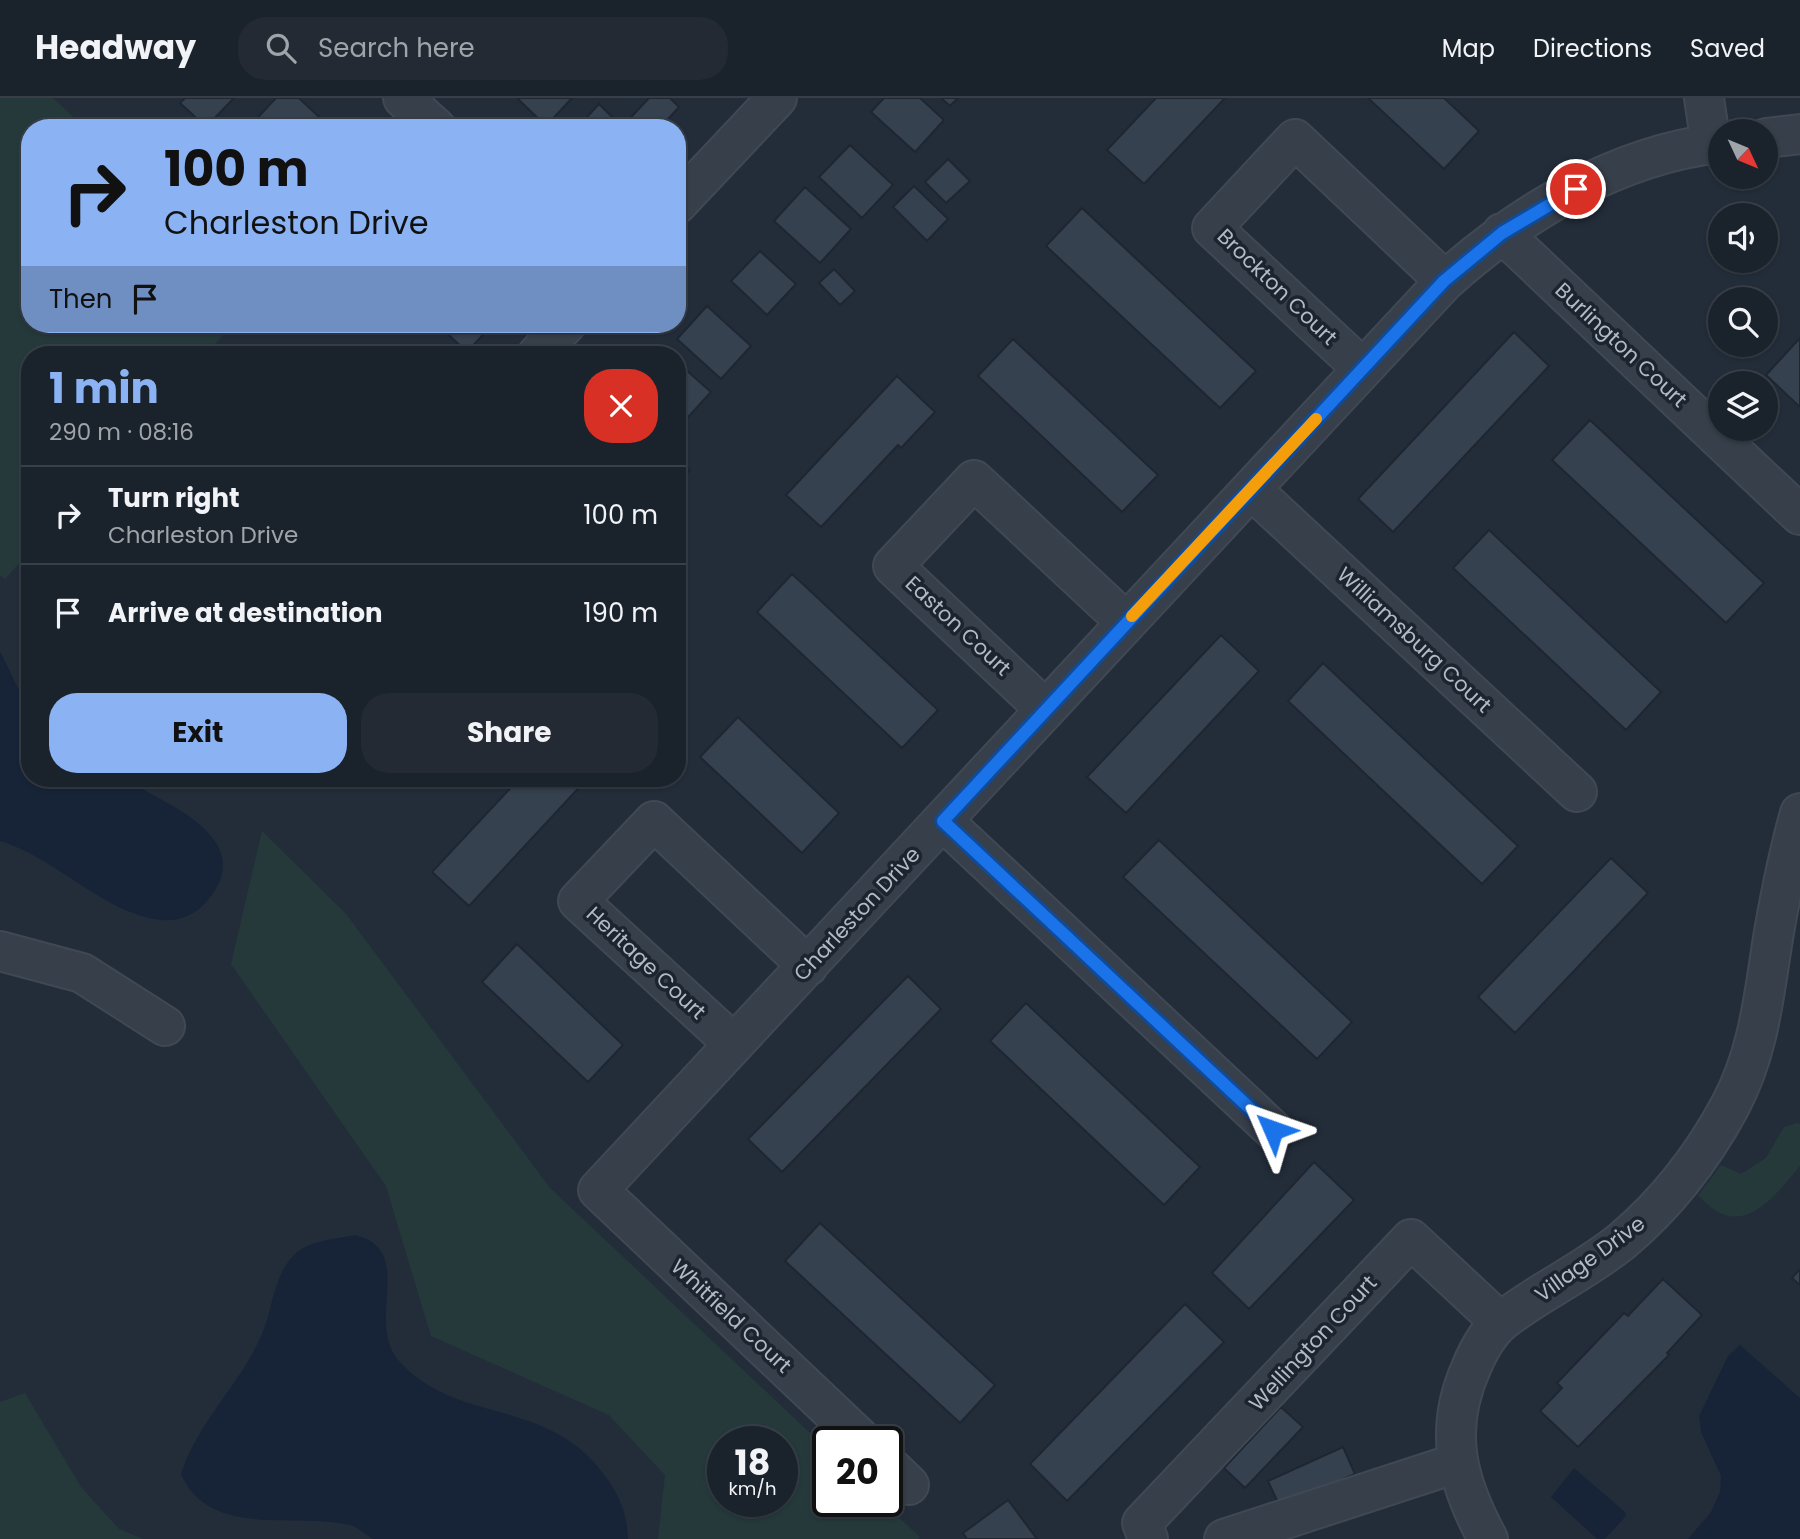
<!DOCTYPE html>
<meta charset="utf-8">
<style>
body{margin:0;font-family:Poppins,sans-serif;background:#232a34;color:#f1f3f6;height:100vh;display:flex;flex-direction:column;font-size:26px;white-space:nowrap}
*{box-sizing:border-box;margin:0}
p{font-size:23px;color:#9fa4a9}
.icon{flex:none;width:38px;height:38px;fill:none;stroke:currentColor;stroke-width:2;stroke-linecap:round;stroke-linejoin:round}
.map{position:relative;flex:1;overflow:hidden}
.side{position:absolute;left:21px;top:248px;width:665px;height:441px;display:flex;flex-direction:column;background:#1a222c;border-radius:28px;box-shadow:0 2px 5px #0004,0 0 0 2px #383f48}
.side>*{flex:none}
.banner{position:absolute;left:21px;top:21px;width:665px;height:214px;border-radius:28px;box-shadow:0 2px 5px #0004,0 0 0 2px #383f48;background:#8bb3f3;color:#111;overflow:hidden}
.needle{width:46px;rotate:134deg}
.fabs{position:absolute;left:1708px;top:21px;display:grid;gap:14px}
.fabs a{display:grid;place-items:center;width:70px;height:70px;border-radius:50%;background:#1a222c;box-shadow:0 2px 5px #0004,0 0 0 2px #383f48;font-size:35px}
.speed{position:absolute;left:707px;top:1328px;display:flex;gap:14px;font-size:35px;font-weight:700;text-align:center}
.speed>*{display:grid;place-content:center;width:91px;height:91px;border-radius:50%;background:#1a222c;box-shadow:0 2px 5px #0004,0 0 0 2px #383f48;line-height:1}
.speed small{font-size:18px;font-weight:400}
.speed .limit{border:4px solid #111;border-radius:10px;background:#fff;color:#111}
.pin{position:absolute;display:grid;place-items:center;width:60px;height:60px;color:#fff;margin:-30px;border:4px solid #fff;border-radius:50%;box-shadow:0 2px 7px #0007}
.me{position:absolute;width:77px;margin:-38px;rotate:313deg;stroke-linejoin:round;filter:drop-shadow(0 0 5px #0008)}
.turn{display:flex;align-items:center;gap:24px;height:147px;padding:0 28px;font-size:32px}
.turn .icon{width:91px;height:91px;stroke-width:2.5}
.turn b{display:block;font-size:49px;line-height:60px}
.then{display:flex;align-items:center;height:66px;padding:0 28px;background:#0003;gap:14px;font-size:26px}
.round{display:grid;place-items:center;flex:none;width:74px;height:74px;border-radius:28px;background:#232a34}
.headline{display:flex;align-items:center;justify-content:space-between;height:119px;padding:0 28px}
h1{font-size:42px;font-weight:700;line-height:52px;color:#8bb3f3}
.button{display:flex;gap:14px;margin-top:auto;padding:14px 28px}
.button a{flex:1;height:80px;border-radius:28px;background:#8bb3f3;color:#111;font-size:28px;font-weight:700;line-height:80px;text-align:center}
.button a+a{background:#232a34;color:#f1f3f6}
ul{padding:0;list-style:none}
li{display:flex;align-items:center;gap:21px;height:98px;padding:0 28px;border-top:2px solid #383f48}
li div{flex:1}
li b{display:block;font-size:26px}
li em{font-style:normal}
header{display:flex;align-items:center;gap:42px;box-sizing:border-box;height:98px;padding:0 35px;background:#1a222c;border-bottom:2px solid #383f48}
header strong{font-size:33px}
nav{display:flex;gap:38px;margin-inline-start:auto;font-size:24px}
.search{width:490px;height:63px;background:#232a34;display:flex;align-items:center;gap:18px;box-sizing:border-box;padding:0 24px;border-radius:28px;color:#9fa4a9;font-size:26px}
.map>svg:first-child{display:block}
</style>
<header>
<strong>Headway</strong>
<div class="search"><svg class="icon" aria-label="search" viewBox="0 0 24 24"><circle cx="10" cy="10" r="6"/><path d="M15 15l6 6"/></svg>Search here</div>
<nav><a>Map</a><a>Directions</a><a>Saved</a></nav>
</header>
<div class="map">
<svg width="1800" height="1441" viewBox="0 0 1800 1441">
<rect width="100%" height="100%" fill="#232d3a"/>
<path fill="#25393b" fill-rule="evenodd" d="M0 0H53L85 30H30V226H233L205 257H30V453L5 481 0 477Z
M262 733 346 816 550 1090 828 1352V1404H882L920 1439 918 1441H658L665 1377 609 1317 431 1238 386 1088 231 866ZM723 1344H782V1404H723Z
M1797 1025 1800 1026V1068C1782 1089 1753 1131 1720 1115 1712 1112 1705 1103 1698 1098L1721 1067 1741 1076 1766 1060 1784 1029Z
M25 1295 81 1389 119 1431 143 1441H0V1304Z"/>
<path fill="#172437" d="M0 553 30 615V681C58 681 92 676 120 681 131 683 143 692 153 697 195 719 250 752 208 802 197 816 180 824 161 822 104 816 55 759 0 743Z
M355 1137C418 1152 363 1224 400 1264 458 1328 552 1298 608 1382 621 1401 627 1417 628 1441H373C366 1437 358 1429 350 1427 293 1414 209 1441 181 1376 198 1323 240 1287 262 1236 273 1210 273 1178 294 1157 309 1142 335 1141 355 1137Z
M1740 1247 1800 1300V1441H1688L1711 1414 1720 1394 1721 1378 1701 1334 1699 1318 1728 1258Z
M1574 1370 1625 1414 1626 1418 1605 1441H1597L1551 1399Z"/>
<path fill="#364150" stroke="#1e2631" stroke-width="2" d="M185 0H234L206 29 180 5Z
M276 0H299L319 19 308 30H248Z
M517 0H572L546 28Z
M649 0H670L679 9 660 30H577L599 6 622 29Z
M884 0H920L944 22 915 54 871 14Z
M941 0H958L950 8Z
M1156 0H1225L1144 86 1107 52Z
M1368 0H1444L1479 33 1444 71Z
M850 47 893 87 862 120 819 79Z
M948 61 970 83 946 105 925 84Z
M914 88 948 121 927 143 893 109Z
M805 89 851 131 820 165 774 123Z
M1082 110 1256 273 1220 310 1046 148Z
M760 153 796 186 767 217 731 183Z
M834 171 855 193 840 207 819 185Z
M707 208 751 248 721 281 677 241Z
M437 226H493L467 254Z
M1514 234 1549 268 1393 434 1358 401Z
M1800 240V309L1766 277Z
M1013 241 1158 377 1122 414 978 278Z
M404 249 412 257H397Z
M661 249 670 257H654Z
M677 264 711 294 679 329 677 328Z
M897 278 935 314 901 350 898 347 821 429 786 397Z
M1590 322 1764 485 1726 525 1552 362Z
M677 360 690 372 677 386Z
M1489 432 1661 594 1626 632 1453 470Z
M792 476 938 612 902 650 757 514Z
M1221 537 1259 573 1126 715 1087 679Z
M1323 565 1518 748 1482 786 1288 603Z
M738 619 839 715 802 755 700 659Z
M519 681H587L469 808 432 774Z
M1159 742 1352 924 1317 961 1123 779Z
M1611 760 1648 795 1515 935 1478 899Z
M517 846 623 947 588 984 482 884Z
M908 878 941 911 782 1074 748 1041Z
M1026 905 1200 1069 1164 1107 990 943Z
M1314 1064 1354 1102 1249 1211 1212 1175Z
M820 1125 995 1287 960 1325 785 1163Z
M1800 1171V1187L1792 1180Z
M1663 1181 1702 1217 1667 1255 1669 1257 1578 1349 1540 1313 1562 1290 1557 1285 1624 1215 1628 1218Z
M1185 1206 1224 1244 1067 1403 1030 1366Z
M1281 1309 1303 1329 1245 1390 1224 1370Z
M1343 1349 1355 1376 1280 1409 1268 1383Z
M1008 1402 1037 1441H967L963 1435Z"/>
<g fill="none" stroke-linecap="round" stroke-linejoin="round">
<g stroke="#404853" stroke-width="42">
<path id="minor" d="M403 0 436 30
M1704 0 1711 47
M1766 40 1800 36
M677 106 777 0
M1502 135 1800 417
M537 257 566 226
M1363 271 1212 130 1295 41 1445 183
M1251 391 1577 694
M1045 611 893 468 974 382 1126 524
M943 723 1273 1032
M0 853 82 875 165 928
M734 946 578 803 654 723 808 868
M864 1344 598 1092 1445 183C1521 115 1616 57 1720 45
M887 1366 909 1387
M1148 1441 1142 1425 1411 1141 1500 1224
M1224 1441 1457 1365
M1488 1441C1457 1384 1443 1333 1471 1270 1478 1253 1488 1234 1503 1222 1541 1193 1585 1173 1622 1143 1667 1105 1702 1060 1730 1008 1760 952 1764 895 1774 834 1781 794 1789 754 1800 715"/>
</g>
<use href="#minor" stroke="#373f4a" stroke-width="38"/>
</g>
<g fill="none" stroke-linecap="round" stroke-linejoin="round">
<g stroke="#114b97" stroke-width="18">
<path id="route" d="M1273 1032 943 723 1444 183 1502 135 1576 91"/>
</g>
<use href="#route" stroke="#1a73e8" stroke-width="12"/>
<path stroke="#f59e0b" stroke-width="12" d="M1132 518 1316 321"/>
</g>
<g text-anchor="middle" stroke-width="7" stroke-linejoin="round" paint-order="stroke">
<g font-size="21" fill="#b2bac6" stroke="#1c242f">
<text transform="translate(1277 189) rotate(44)" y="7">Brockton Court</text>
<text transform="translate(1621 247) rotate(43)" y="7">Burlington Court</text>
<text transform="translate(958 528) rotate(43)" y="7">Easton Court</text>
<text transform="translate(1414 542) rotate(43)" y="7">Williamsburg Court</text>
<text transform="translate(857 816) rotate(-47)" y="7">Charleston Drive</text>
<text transform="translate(646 865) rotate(43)" y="7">Heritage Court</text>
<text transform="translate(1590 1161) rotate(-36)" y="7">Village Drive</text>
<text transform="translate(731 1218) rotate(43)" y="7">Whitfield Court</text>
<text transform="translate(1313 1245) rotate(-47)" y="7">Wellington Court</text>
</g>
</g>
</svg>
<div class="fabs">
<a><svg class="needle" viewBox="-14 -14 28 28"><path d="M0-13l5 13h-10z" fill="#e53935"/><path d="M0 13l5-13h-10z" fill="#9fa4a9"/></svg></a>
<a><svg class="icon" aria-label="sound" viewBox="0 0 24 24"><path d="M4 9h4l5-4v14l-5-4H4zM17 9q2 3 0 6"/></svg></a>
<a><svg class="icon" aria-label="search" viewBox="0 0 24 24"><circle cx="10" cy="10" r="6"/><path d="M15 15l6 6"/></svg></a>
<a><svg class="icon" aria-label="layers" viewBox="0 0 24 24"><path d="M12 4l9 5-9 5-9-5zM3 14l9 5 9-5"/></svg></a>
</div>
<div class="speed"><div>18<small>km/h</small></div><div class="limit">20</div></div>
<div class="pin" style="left:1576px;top:91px;background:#d93025"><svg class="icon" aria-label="arrive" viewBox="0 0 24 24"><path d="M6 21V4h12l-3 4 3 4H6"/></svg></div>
<svg class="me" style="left:1273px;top:1032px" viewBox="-20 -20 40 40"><path d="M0-17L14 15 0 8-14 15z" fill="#1a73e8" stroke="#fff" stroke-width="4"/></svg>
<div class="banner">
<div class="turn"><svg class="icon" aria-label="right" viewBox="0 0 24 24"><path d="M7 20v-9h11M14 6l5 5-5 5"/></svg><div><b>100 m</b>Charleston Drive</div></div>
<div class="then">Then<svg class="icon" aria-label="arrive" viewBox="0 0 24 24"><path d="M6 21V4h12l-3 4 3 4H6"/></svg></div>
</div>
<section class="side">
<div class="headline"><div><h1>1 min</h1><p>290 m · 08:16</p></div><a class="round" style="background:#d93025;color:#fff"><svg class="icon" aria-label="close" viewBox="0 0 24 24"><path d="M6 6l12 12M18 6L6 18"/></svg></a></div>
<ul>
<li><svg class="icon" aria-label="right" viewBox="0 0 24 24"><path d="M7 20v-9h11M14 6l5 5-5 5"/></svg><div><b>Turn right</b><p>Charleston Drive</p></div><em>100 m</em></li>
<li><svg class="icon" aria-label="arrive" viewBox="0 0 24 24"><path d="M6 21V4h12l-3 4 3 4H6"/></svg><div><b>Arrive at destination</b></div><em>190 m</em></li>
</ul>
<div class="button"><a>Exit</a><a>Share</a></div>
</section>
</div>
